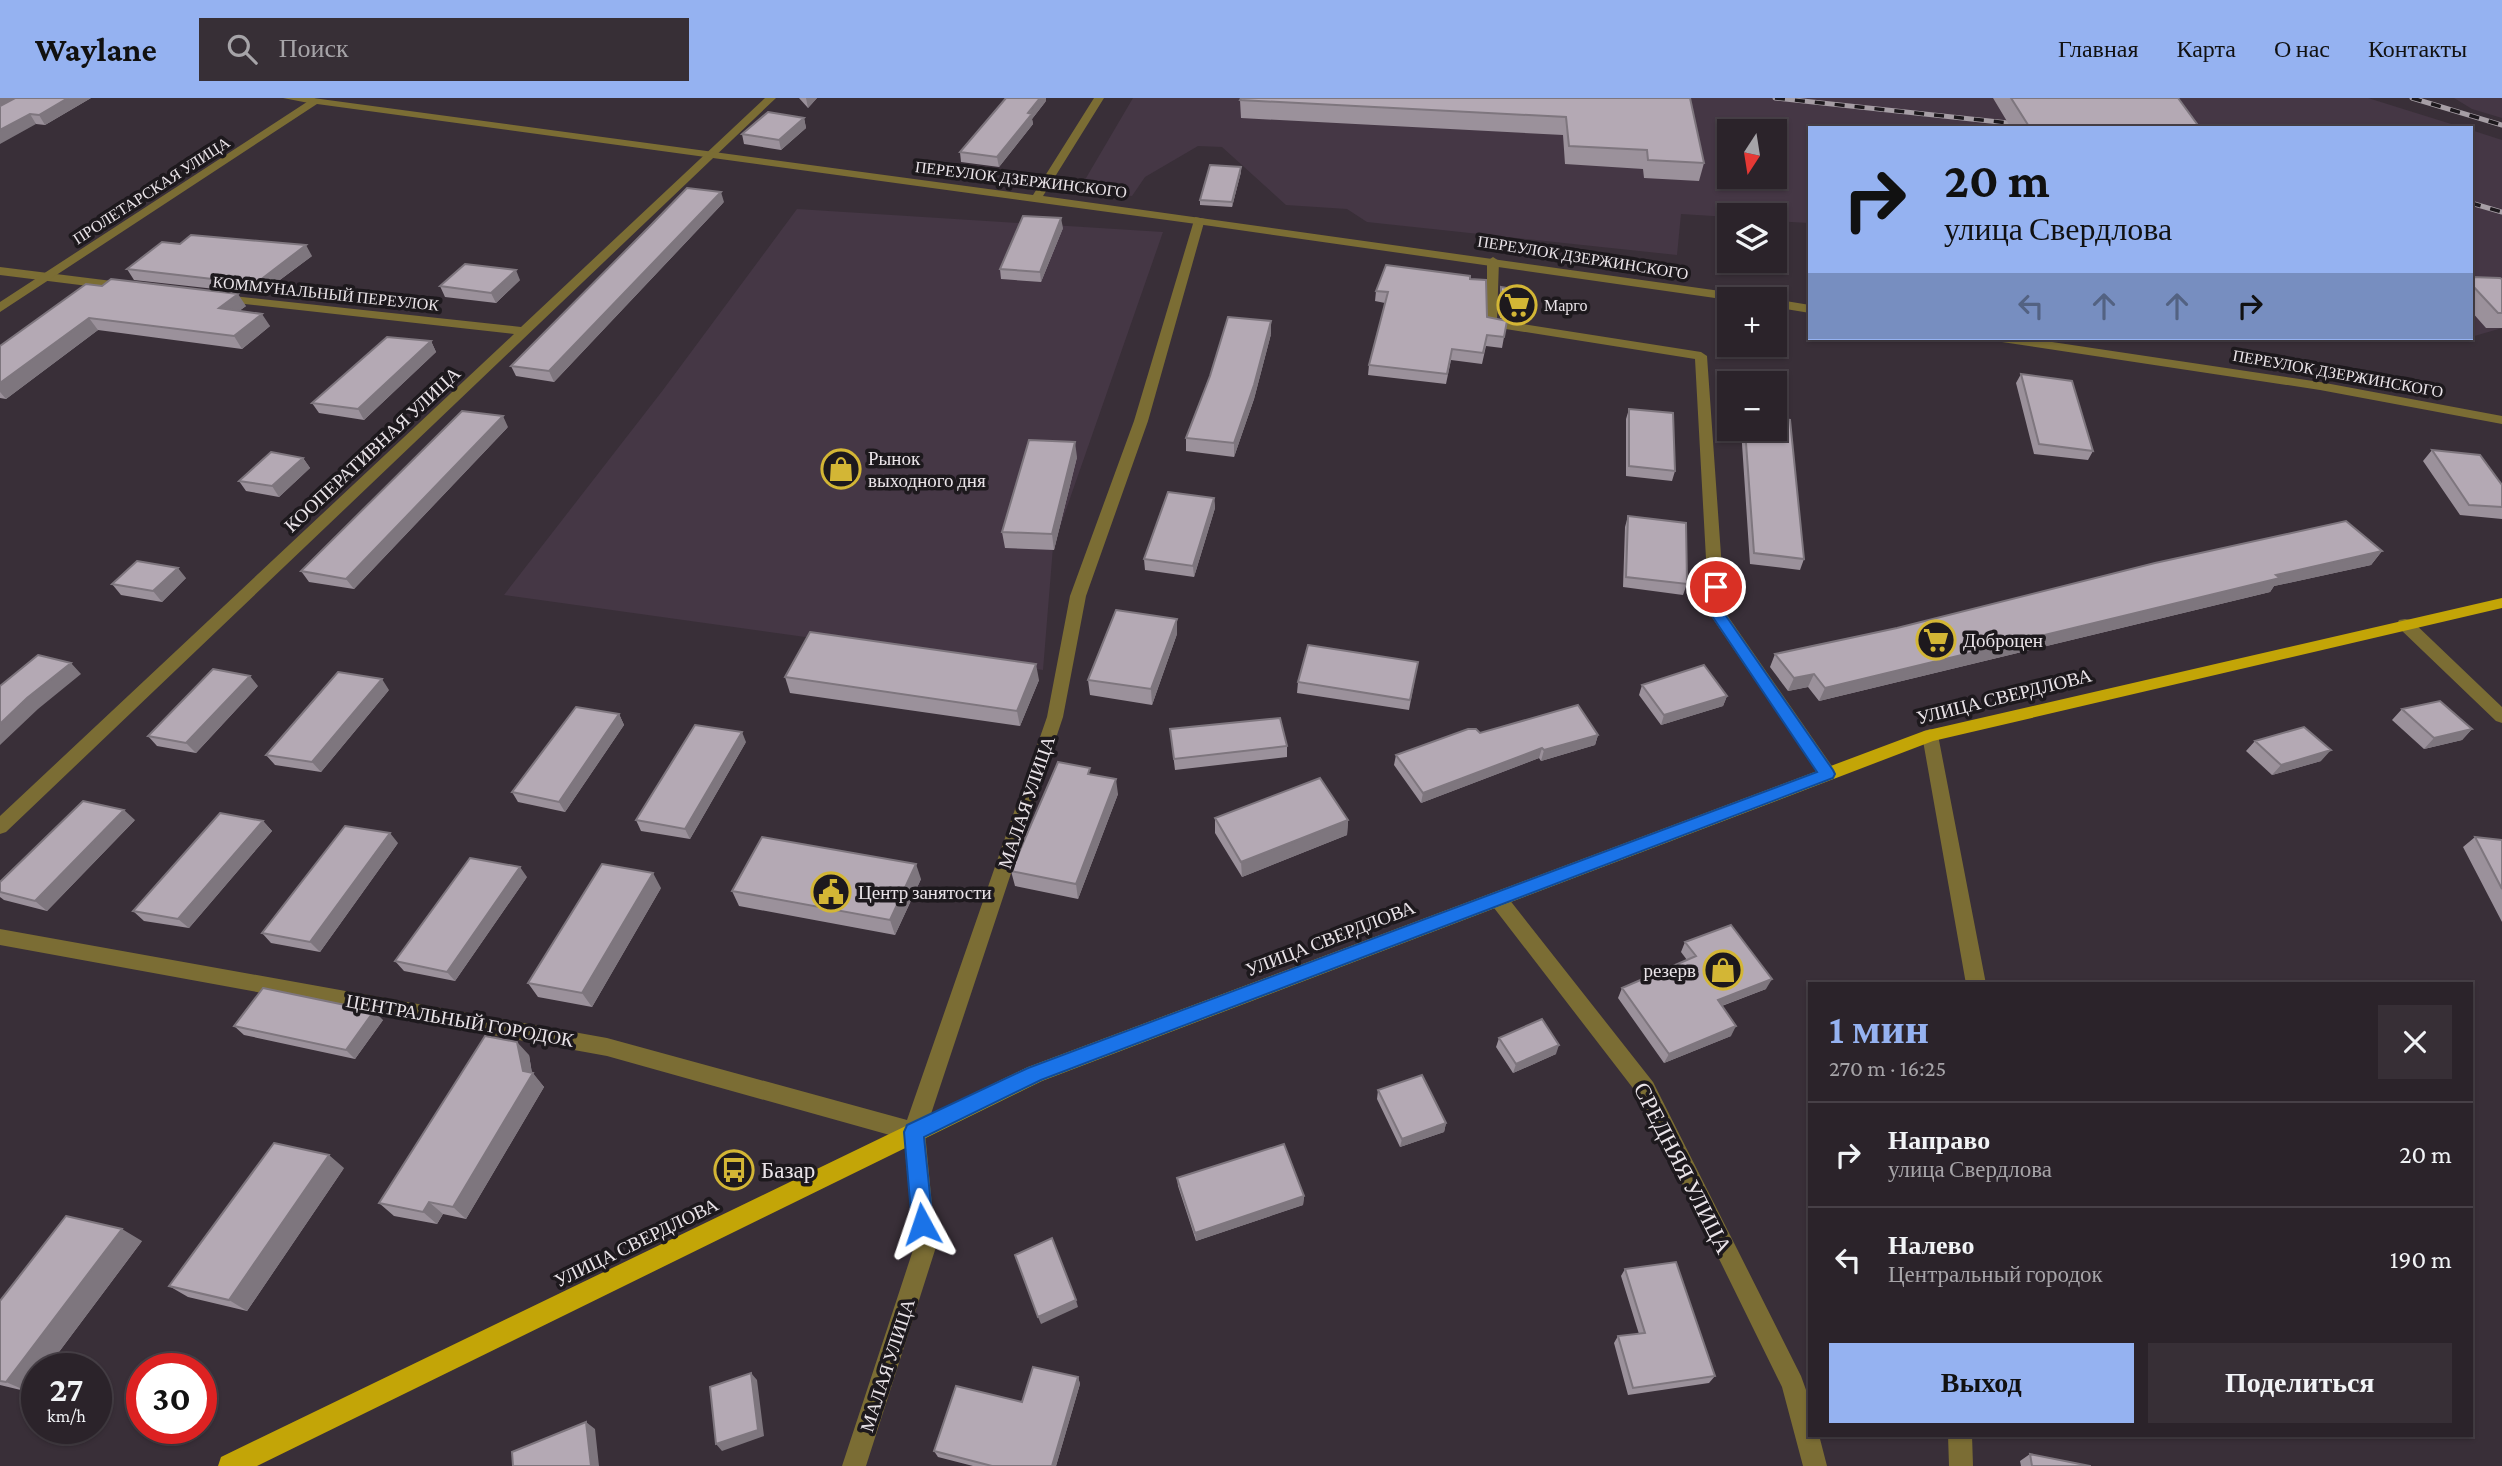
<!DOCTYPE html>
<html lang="ru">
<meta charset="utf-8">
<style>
body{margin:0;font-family:"Crimson Pro",serif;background:#372f36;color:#f1f3f6;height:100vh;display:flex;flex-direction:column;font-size:26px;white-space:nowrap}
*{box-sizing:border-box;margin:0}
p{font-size:23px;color:#a6a4a8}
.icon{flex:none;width:38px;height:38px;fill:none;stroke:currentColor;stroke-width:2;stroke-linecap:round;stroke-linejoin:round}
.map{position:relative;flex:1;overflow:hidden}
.panel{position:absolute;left:1808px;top:884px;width:665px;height:455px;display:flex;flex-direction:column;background:#2b232a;border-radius:0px;box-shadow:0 2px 5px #0004,0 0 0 2px #474047}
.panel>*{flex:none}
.guide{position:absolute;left:1808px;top:28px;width:665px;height:214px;border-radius:0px;box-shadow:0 2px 5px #0004,0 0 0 2px #474047;background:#95b2f1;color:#111;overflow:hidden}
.needle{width:46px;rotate:192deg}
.fabs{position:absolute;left:1717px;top:21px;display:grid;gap:14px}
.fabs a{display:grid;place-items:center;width:70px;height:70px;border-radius:0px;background:#2b232a;box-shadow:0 2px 5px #0004,0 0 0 2px #474047;font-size:35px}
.speed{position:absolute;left:21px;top:1255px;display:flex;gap:14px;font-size:35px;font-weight:700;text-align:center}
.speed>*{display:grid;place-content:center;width:91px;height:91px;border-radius:50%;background:#2b232a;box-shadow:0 2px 5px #0004,0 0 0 2px #474047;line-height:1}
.speed small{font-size:18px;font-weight:400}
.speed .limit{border:10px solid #d22;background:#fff;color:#111}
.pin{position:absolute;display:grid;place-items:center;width:60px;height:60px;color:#fff;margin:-30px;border:4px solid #fff;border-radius:50%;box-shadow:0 2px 7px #0007}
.me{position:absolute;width:77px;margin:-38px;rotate:355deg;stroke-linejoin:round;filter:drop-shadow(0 0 5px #0008)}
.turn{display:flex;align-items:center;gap:24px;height:147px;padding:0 21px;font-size:32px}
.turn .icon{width:91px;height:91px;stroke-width:2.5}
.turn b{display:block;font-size:49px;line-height:60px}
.lanes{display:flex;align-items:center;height:66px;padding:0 21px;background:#0003;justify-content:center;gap:35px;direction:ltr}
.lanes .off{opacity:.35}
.round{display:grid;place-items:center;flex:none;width:74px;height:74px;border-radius:0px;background:#372f36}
.head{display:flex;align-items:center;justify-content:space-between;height:119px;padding:0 21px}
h1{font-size:42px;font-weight:600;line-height:52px;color:#95b2f1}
.cta{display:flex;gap:14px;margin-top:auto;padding:14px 21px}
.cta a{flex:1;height:80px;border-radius:0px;background:#95b2f1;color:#111;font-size:28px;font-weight:600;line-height:80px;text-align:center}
.cta a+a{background:#372f36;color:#f1f3f6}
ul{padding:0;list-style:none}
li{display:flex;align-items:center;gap:21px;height:105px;padding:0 21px;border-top:2px solid #474047}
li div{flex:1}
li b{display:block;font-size:26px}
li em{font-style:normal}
header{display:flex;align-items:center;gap:42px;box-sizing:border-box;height:98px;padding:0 35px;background:#95b2f1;color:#111}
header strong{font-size:33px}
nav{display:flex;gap:38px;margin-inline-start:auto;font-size:24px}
.search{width:490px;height:63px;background:#372f36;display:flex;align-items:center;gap:18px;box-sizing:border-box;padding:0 24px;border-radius:0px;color:#a6a4a8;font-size:26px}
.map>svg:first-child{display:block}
</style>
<header>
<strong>Waylane</strong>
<div class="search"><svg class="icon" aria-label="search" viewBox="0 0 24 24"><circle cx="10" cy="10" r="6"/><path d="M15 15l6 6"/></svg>Поиск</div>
<nav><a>Главная</a><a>Карта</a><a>О нас</a><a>Контакты</a></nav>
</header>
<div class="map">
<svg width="2502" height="1368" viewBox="0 0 2502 1368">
<rect width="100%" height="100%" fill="#392f38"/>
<path fill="#453745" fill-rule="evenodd" d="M1133 0H2368L2464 30H1810L1809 125 1775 123 1774 117H1729V119L1681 116 1677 157 1367 124 1347 111 1286 107 1222 49 1198 48 1145 79 1132 98 1079 92ZM1729 33H1774V79H1729Z
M2454 0H2502V20L2472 11Z
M2471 32 2502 42V230L2471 239Z
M797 111 1163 134 1053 449 1043 572 504 497 663 292Z"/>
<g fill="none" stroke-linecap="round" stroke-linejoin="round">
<path fill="#7b6d34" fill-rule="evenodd" d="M283 0H314L319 3 314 6Z
M765 0H776L6 734 0 736V718L514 236 218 203 214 202V196L521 229Z
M1195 119 1205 121 1148 323 1086 498 1063 619 925 1034 936 1149 866 1368H842L914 1149 904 1041 607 958 0 847V831L607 940 907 1022 1047 619 1070 498 1134 323Z
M1493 159 1499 163 1497 222 1701 254 1707 258 1725 514 1834 671 1837 676 1834 681H1822L1709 515 1695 261 1487 228V163Z
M0 169 128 185 134 189 128 193 0 177Z
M2405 521 2411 522 2502 609V625L2496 623 2399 530 2397 526 2399 522Z
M1930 631 1936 633 1938 637 1986 886H1966L1922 637 1924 633Z
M1498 793 1505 796 1653 984 1801 1278 1810 1303V1337H1819L1827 1368H1803L1782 1289 1639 998 1491 806 1489 801 1491 796Z
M1948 1337H1972L1973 1368H1949Z"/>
<path fill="#7b6d34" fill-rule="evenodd" d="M313 0 1033 97 1094 0H1104L1043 98 1749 197 1755 201 1729 202 1211 128 317 6 0 214V204Z
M1774 201 1810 207V215L1774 209Z
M1996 240H2026L2320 284 2502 318V326L2320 292 2002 244Z"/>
<path fill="#c3a507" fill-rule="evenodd" d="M2502 500V510L1933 643 1042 983 257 1368H218L221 1359 1028 969 1924 633Z"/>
<g stroke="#a69ea5" stroke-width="5">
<path id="rail" d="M1775 0 2056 30
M2412 0 2502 27
M2471 105 2502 114"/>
</g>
<use href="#rail" stroke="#1d191d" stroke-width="3.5" stroke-dasharray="10" stroke-linecap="butt"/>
</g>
<path fill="#9b919b" d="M0 0H91L45 27 36 26Z
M799 0H817L808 10Z
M1690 0 1704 65 1699 83 1644 80 1643 71 1565 66 1563 37 1241 20 1240 2Z
M1993 0H2178L2200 30H2011Z
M1046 3 1032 21 1033 26 999 69 961 64 960 54Z
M804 20 806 30 781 52 744 46 742 36Z
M1241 69V74L1232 109 1200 107V102Z
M724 104 554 284 516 278 511 268Z
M1063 130 1041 184 1001 181 1000 171Z
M312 158 261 196 134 182 127 171Z
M2471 179 2502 181V230H2486L2471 213Z
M1470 181 1487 219 1507 223 1502 250 1486 248 1482 266 1451 262 1446 286 1368 277 1369 267 1385 205 1375 203 1376 193Z
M520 182 496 205 445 199 440 188Z
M86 186 246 208 239 213 270 228 242 251 98 232 6 301 0 300V248Z
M1501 189 1513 191 1508 221 1500 220Z
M1271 236 1254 301 1234 359 1186 353V340Z
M431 243 436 254 364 322 319 315 312 305Z
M2021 276 2093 353 2088 362 2034 356 2016 285Z
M1629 311 1675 373 1672 383 1626 378V321Z
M508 329 354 491 309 484 301 473Z
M1741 331H1774L1804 461 1800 472 1750 466Z
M2432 352 2502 387V421L2460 417 2423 363Z
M1077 359 1054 452 1005 450 1002 434Z
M303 360 310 370 279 399 246 393 239 383Z
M1214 400 1215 410 1194 479 1145 472 1144 461Z
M1628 418 1687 486 1683 497 1623 489 1625 429Z
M2382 453 2371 467 2274 488 2270 494 1819 603 1808 589 1788 593 1770 569 1775 556Z
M186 480 162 504 121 497 112 486Z
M1177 536 1152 607 1090 597 1088 582Z
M1418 564 1409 612 1297 595 1298 584Z
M785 579 1039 582 1020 628 790 595Z
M1642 587 1727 598 1723 608 1661 627 1639 597Z
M258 588 196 655 157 648 148 638Z
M389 592 321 674 275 667 266 657Z
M2402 611 2472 631 2462 642 2424 651 2392 622Z
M619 616 624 627 565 714 518 704 512 694Z
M1170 631 1287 648V659L1175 672Z
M1480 635 1598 637 1595 647 1541 663 1539 660 1421 705 1394 667 1396 657Z
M2255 643 2321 663 2272 677 2246 653Z
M746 644 690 741 641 733 636 722Z
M1091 676 1118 696 1078 801 1015 788 1011 773Z
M1215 720 1348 722 1347 737 1242 779 1215 735Z
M135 722 47 813 4 802 0 799V784Z
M263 723 272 733 189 830 144 823 133 813Z
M2475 739 2502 742V824L2463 749Z
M398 745 320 854 271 845 262 835Z
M527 779 455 883 404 873 395 863Z
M921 781 895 837 739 808 732 793Z
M661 790 592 909 538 899 528 885Z
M1685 844 1766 891 1722 908 1731 938 1664 965 1618 900 1622 890 1687 862 1681 854Z
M383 922 355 961 244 937 234 928Z
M1499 940 1556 956 1513 975 1496 949Z
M529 957 532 975 544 989 466 1121 443 1116 437 1126 394 1118 379 1105Z
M1378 992 1446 1025 1444 1034 1400 1049 1377 1001Z
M344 1070 247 1213 188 1199 169 1188Z
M1177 1080 1304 1098 1303 1107 1196 1143 1178 1088Z
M142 1143 29 1294 0 1287V1203Z
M1625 1171 1715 1278 1709 1285 1628 1297 1614 1245 1618 1238 1639 1236 1621 1178Z
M1078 1279 1080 1286 1056 1368H973L938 1359 934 1353 1022 1304Z
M2030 1356 2091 1368H2021L2020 1363Z"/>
<path fill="#7e767e" d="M0 0H16L0 9Z
M68 0H91L45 27 39 17Z
M806 0H817L808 10Z
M1040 0H1046V3L1032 21 1033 26 999 69 997 59Z
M30 16 36 26 0 46V32Z
M804 20 806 30 781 52 779 42Z
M1241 69V74L1232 109V104Z
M721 94 724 104 554 284 549 273Z
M1061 120 1063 130 1041 184 1040 174Z
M306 147 312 158 261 196 255 186Z
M516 172 520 182 496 205 491 195Z
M238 196 246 208 227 222 219 210Z
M262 216 270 228 242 251 234 238Z
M89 220 98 232 6 301 0 294V285Z
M1271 223V236L1254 301 1234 359V345Z
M431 243 436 254 364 322 358 311Z
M503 318 508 329 354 491 346 481Z
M1075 344 1077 359 1054 452 1052 436Z
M303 360 310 370 279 399 272 388Z
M1214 400 1215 410 1194 479 1193 468Z
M2382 453 2371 467 2274 488 2270 494 1819 603 1825 590 2276 477Z
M178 470 186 480 162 504 153 493Z
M1177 521V536L1152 607 1151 591Z
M71 565 81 576 38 611 0 647V626L27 600Z
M1036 566 1039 582 1020 628 1017 613Z
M1814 576 1808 589 1788 593 1794 580Z
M250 578 258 588 196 655 186 645Z
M382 581 389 592 321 674 312 664Z
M1727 598 1723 608 1661 627 1664 617Z
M619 616 624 627 565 714 559 704Z
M2472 631 2462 642 2424 651 2434 640Z
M742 634 746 644 690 741 685 731Z
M1598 637 1595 647 1541 663 1544 652Z
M1542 650 1539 660 1421 705 1423 695Z
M2331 652 2321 663 2272 677 2281 667Z
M1116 681 1118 696 1078 801 1076 786Z
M124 712 135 722 47 813 35 803Z
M1348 722 1347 737 1242 779 1241 764Z
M263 723 272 733 189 830 178 821Z
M390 735 398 745 320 854 310 844Z
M916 766 921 781 895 837 890 822Z
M520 769 527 779 455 883 447 874Z
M653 775 661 790 592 909 582 895Z
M1772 881 1766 891 1713 911 1718 902Z
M374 913 383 922 355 961 346 952Z
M1736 928 1731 938 1664 965 1669 956Z
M517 944 529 957 532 976 533 975 544 989 466 1121 453 1109 523 973Z
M1559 947 1556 956 1513 975 1516 966Z
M1446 1025 1444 1034 1400 1049 1402 1041Z
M329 1057 344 1070 247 1213 229 1202Z
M1304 1098 1303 1107 1196 1143 1195 1135Z
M429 1104 443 1116 437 1126 423 1114Z
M122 1131 142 1143 47 1270H37V1284L29 1294 6 1284Z
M1076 1202 1078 1209 1041 1226 1038 1219Z
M751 1275 757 1282 764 1338 722 1353 716 1346Z
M1078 1279 1080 1286 1056 1368H1052Z
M586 1324 595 1331 599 1368H591Z"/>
<path fill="#b4a9b4" stroke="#7e767e" stroke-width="2" d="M15 0H68L39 17 30 16 0 32V8Z
M1006 0H1040L1028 15 1032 16 997 59 960 54Z
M1241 0H1690L1704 65 1648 62 1647 52 1569 48 1566 19 1240 2Z
M2011 0H2178L2200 30H2030Z
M768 14 804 20 779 42 742 36Z
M1210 67 1241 69 1232 104 1200 102Z
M687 90 721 94 549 273 511 268 650 128Z
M1023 118 1061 120 1040 174 1000 171Z
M191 137 306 147 255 186 127 171 162 144 180 146Z
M465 166 516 172 491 195 440 188Z
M1386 167 1470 178V181L1486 182 1487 219 1507 223 1504 239 1487 237 1483 255 1452 251 1447 276 1369 267 1388 194 1376 193Z
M2471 179 2500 180 2502 181V215H2498L2471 186Z
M111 181 238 196 219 210 262 216 234 238 89 220 0 285V248L86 186 102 188Z
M1501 189 1513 191 1509 216 1501 214Z
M1228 219 1271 223 1254 287 1234 345 1186 340 1210 278Z
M387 239 431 243 358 311 312 305Z
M2021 276 2072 283 2093 353 2039 346Z
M1629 311 1673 315 1675 373 1629 368Z
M462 313 503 318 346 481 301 473Z
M1774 320 1790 322 1804 461 1754 455 1745 331H1774Z
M1029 342 1075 344 1052 436 1002 434Z
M2432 352 2480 357 2502 387V409L2469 407Z
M271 354 303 360 272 388 239 383Z
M1168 394 1214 400 1193 468 1144 461Z
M1628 418 1686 425 1687 486 1626 479Z
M2346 423 2382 453 2276 477 2280 480 1825 590 1814 576 1794 580 1775 556 1897 530 2155 465Z
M137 463 178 470 153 493 112 486Z
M1116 512 1177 521 1151 591 1088 582Z
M810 534 1036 566 1017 613 785 579Z
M1308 547 1418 564 1410 602 1298 584Z
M38 557 71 565 27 600 0 626V588Z
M1704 567 1727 598 1664 617 1642 587Z
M213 571 250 578 186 645 148 638Z
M338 574 382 581 312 664 266 657Z
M2440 603 2472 631 2434 640 2402 611Z
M1578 607 1598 637 1544 652 1542 650 1423 695 1396 657 1468 631H1476L1480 635Z
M576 609 619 616 559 704 512 694Z
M1280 620 1287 648 1174 661 1170 631Z
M695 627 742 634 685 731 636 722Z
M2304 629 2331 652 2281 667 2255 643Z
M1058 664 1090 670 1088 676 1116 681 1076 786 1011 773Z
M1320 680 1348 722 1241 764 1215 720Z
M83 703 124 712 35 803 0 794V784Z
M220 715 263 723 178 821 133 813Z
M345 728 390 735 310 844 262 835Z
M762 739 916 766 890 822 732 793Z
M2475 739 2502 742V791Z
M470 760 520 769 447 874 395 863Z
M602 766 653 775 582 895 528 885Z
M1731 827 1772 881 1718 902 1736 928 1669 956 1622 890 1696 858 1685 844Z
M263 890 374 913 346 952 234 928Z
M1542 921 1559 947 1516 966 1499 940Z
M485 938 517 944 523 973 533 975 453 1109 429 1104 423 1114 379 1105Z
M1422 977 1446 1025 1402 1041 1378 992Z
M274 1045 329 1057 229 1202 169 1188Z
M1284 1046 1304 1098 1195 1135 1177 1080Z
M66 1118 122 1131 6 1284 0 1283V1203Z
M1052 1140 1076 1202 1038 1219 1015 1157Z
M1676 1164 1715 1278 1633 1290 1618 1238 1645 1235 1625 1171Z
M1033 1269 1078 1279 1052 1368H992L934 1353 956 1288 1022 1304Z
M751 1275 758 1332 716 1346 710 1289Z
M586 1324 591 1368H513L512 1354Z
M2030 1356 2090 1368H2091H2032Z"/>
<path fill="#1a73e8" stroke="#114b97" stroke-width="2" d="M1716 485 1723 489 1724 515 1833 672 1835 676 1833 680 1041 982 924 1039 933 1126 930 1133 922 1136 915 1133 912 1126 904 1034 907 1027 1028 970 1817 674 1710 515 1709 489Z"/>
<defs>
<g id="supermarket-ring" transform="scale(2.0125)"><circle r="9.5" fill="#1d191d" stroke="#d3b635" stroke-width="1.5"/><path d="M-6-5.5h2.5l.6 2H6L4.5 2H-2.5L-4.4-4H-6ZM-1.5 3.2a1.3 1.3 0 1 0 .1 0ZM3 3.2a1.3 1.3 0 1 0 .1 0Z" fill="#d3b635"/></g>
<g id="shop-ring" transform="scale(2.0125)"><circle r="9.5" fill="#1d191d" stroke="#d3b635" stroke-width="1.5"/><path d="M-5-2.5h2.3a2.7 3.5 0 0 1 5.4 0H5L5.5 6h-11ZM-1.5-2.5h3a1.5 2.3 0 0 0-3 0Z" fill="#d3b635"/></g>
<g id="civic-ring" transform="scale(2.0125)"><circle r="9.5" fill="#1d191d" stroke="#d3b635" stroke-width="1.5"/><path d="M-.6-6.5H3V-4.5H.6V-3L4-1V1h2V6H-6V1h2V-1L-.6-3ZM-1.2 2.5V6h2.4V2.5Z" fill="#d3b635"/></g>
<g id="bus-ring" transform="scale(2.0125)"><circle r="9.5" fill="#1d191d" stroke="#d3b635" stroke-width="1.5"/><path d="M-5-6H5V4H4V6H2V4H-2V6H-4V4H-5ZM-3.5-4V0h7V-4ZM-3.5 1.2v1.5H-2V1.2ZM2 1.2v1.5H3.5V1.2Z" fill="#d3b635"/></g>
</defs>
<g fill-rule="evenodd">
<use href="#supermarket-ring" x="1517" y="207"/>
<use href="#shop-ring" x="841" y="371"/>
<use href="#supermarket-ring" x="1936" y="542"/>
<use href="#civic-ring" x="831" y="794"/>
<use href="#shop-ring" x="1723" y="872"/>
<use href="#bus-ring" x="734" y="1072"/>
</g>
<g text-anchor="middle" stroke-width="7" stroke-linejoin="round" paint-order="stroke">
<g font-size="16" fill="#eae4e9" stroke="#1d191d">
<text transform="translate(1021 81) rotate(7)" y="6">ПЕРЕУЛОК ДЗЕРЖИНСКОГО</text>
<text transform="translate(151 92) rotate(-33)" y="6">ПРОЛЕТАРСКАЯ УЛИЦА</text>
<text transform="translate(1583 159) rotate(9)" y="6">ПЕРЕУЛОК ДЗЕРЖИНСКОГО</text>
<text transform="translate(326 195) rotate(6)" y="6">КОММУНАЛЬНЫЙ ПЕРЕУЛОК</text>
<text transform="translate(2338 275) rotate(10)" y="6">ПЕРЕУЛОК ДЗЕРЖИНСКОГО</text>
</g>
<g font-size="16" fill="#eae4e9" stroke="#1d191d" text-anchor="start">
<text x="1544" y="213">Марго</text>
</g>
<g font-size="19" fill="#eae4e9" stroke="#1d191d">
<text transform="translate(372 351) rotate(-43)" y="7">КООПЕРАТИВНАЯ УЛИЦА</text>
<text transform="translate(2004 598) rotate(-14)" y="7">УЛИЦА СВЕРДЛОВА</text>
<text transform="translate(1026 704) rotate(-71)" y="7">МАЛАЯ УЛИЦА</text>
<text transform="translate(1330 840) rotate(-21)" y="7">УЛИЦА СВЕРДЛОВА</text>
<text transform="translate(460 922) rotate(10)" y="7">ЦЕНТРАЛЬНЫЙ ГОРОДОК</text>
<text transform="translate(636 1144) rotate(-26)" y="7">УЛИЦА СВЕРДЛОВА</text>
<text transform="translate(887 1267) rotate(-72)" y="7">МАЛАЯ УЛИЦА</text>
</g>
<g font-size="19" fill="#eae4e9" stroke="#1d191d" text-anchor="start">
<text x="868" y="367">Рынок<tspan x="868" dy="22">выходного дня</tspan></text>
<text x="1963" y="549">Доброцен</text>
<text x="858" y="801">Центр занятости</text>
<text x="1696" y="879" text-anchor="end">резерв</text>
</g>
<g font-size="23" fill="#eae4e9" stroke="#1d191d">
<text transform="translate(1683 1070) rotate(63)" y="8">СРЕДНЯЯ УЛИЦА</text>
</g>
<g font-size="23" fill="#eae4e9" stroke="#1d191d" text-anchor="start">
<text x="761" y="1080">Базар</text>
</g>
</g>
</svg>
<div class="fabs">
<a><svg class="needle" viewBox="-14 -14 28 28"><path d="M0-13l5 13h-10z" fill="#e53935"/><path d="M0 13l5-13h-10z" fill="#a6a4a8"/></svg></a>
<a><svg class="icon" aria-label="layers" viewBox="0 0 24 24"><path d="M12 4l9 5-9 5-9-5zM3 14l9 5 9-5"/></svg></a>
<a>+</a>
<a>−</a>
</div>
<div class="speed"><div>27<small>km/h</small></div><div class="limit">30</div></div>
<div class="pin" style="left:1716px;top:489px;background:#d93025"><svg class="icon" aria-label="arrive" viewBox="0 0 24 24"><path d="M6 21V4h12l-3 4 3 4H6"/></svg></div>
<svg class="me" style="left:922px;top:1126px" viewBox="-20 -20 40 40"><path d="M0-17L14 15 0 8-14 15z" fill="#1a73e8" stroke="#fff" stroke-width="4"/></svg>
<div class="guide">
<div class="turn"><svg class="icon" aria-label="right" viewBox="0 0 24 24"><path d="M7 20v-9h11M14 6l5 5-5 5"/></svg><div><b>20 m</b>улица Свердлова</div></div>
<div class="lanes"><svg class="icon off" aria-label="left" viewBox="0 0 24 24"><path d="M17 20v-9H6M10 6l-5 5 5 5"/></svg><svg class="icon off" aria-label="ahead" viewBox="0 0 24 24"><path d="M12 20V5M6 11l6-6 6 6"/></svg><svg class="icon off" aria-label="ahead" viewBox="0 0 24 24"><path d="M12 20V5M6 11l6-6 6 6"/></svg><svg class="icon" aria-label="right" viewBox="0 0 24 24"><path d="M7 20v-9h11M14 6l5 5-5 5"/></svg></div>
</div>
<section class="panel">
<div class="head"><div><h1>1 мин</h1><p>270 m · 16:25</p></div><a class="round"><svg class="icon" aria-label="close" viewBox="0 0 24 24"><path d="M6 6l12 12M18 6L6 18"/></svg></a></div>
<ul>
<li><svg class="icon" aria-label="right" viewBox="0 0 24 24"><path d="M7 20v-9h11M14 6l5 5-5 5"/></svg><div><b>Направо</b><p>улица Свердлова</p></div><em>20 m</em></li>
<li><svg class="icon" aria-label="left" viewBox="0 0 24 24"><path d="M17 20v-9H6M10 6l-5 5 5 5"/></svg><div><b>Налево</b><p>Центральный городок</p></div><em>190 m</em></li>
</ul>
<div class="cta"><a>Выход</a><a>Поделиться</a></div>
</section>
</div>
